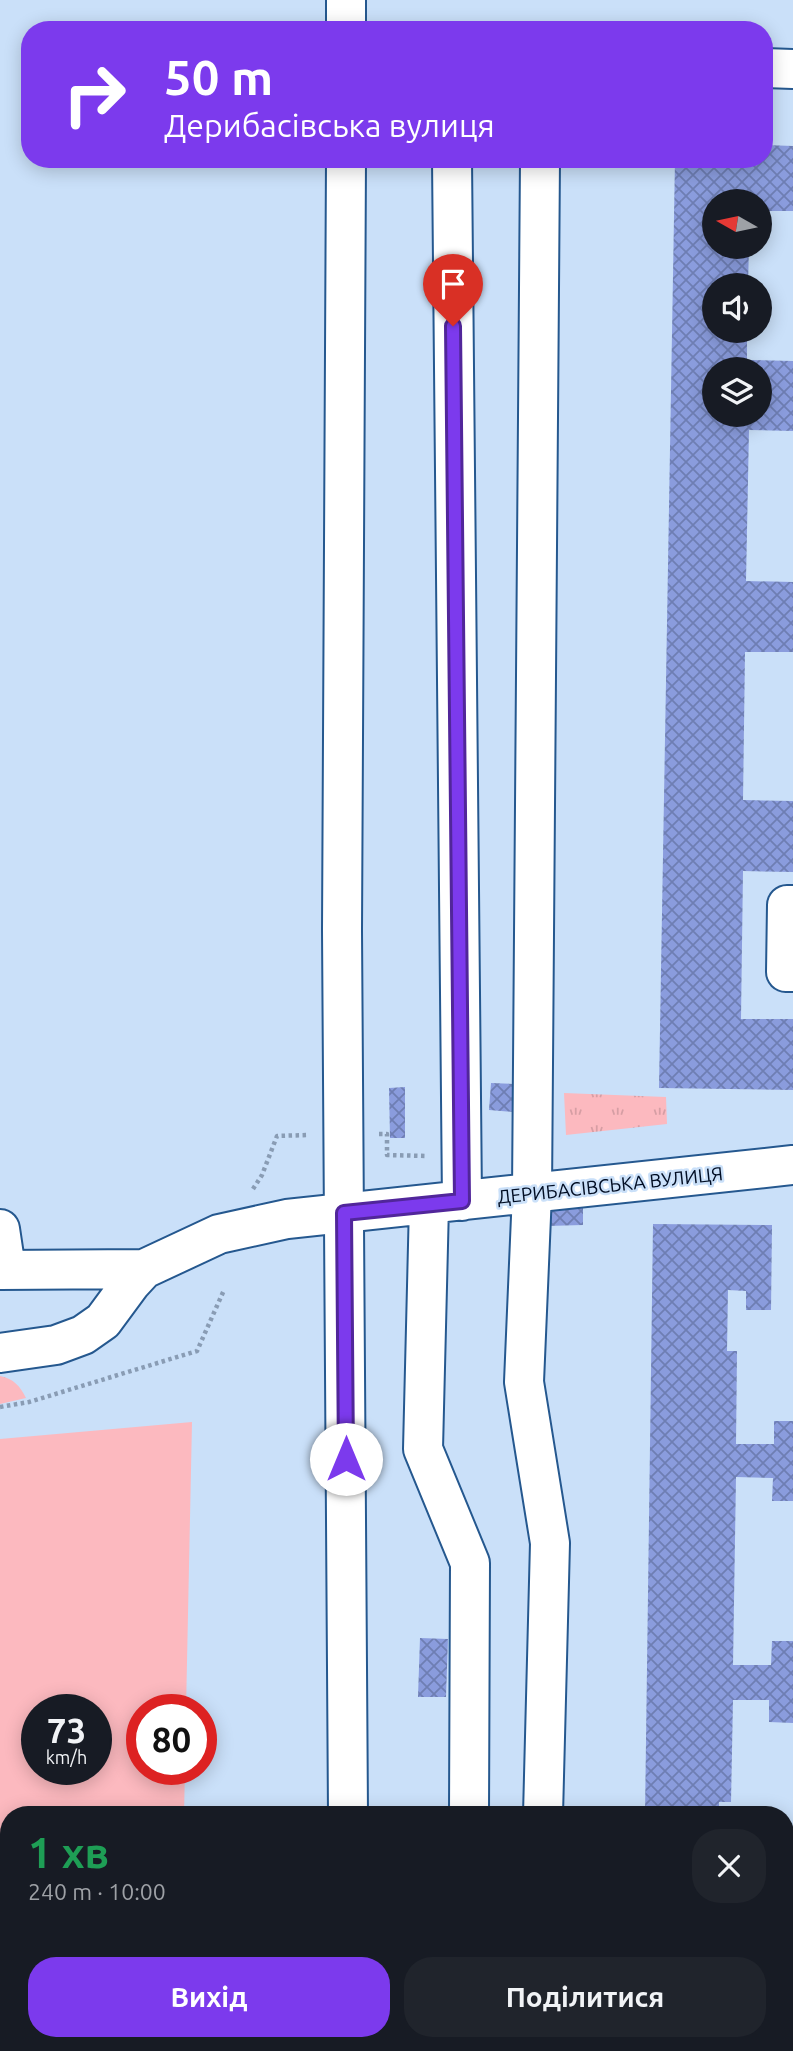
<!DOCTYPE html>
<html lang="uk">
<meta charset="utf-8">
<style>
body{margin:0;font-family:Ubuntu,sans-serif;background:#20242c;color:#f1f3f6;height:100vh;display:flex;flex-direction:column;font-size:26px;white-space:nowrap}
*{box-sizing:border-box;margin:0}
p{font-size:23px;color:#9ea1a6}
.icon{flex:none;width:38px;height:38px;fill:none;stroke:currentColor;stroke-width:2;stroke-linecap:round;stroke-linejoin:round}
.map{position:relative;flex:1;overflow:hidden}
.drawer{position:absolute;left:0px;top:1806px;width:794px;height:245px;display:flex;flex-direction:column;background:#171b24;border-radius:28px 28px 0 0;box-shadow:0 4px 18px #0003}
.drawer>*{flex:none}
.hud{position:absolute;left:21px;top:21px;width:752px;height:147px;border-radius:28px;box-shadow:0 4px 18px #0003;background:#7c3aed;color:#fff;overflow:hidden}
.needle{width:46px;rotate:279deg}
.fabs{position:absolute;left:702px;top:189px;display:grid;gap:14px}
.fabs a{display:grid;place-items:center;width:70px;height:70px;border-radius:50%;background:#171b24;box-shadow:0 4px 18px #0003;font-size:35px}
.speed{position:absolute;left:21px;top:1694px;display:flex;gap:14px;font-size:35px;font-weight:700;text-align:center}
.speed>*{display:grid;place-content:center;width:91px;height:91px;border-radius:50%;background:#171b24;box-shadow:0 4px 18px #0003;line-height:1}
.speed small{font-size:18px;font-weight:400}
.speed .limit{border:10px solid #d22;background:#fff;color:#111}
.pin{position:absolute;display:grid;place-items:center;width:60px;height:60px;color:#fff;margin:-72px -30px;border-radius:50% 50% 50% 0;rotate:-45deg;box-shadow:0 0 7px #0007}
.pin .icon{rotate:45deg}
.me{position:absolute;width:77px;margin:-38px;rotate:0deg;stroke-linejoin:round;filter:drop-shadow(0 0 5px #0008)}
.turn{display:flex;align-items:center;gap:24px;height:147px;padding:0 28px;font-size:32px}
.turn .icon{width:91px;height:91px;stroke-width:2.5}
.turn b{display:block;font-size:49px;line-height:60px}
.round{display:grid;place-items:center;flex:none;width:74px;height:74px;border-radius:28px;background:#20242c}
.summary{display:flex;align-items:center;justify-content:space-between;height:119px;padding:0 28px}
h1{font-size:42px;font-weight:700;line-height:52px;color:#1e9e55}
.cta{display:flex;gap:14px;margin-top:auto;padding:14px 28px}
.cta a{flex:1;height:80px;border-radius:28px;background:#7c3aed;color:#fff;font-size:28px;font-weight:700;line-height:80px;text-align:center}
.cta a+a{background:#20242c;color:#f1f3f6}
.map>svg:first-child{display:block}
</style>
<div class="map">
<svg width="793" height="2051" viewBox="0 0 793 2051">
<defs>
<pattern id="grass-tufts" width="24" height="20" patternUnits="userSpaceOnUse" patternTransform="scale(1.75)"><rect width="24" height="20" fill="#fcb9bf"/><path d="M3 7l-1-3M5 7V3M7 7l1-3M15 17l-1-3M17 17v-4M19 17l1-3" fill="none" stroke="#d69ea4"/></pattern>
<pattern id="building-cross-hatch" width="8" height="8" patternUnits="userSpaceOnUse" patternTransform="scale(1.75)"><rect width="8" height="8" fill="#8a9cdd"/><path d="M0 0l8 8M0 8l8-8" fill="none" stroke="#6e7eb3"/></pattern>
</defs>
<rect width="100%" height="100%" fill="#cae0f9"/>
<path fill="url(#grass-tufts)" d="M564 1093 666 1097 667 1124 566 1135Z
M0 1376C14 1379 20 1386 26 1398L0 1404Z"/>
<path fill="#fcb9bf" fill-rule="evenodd" d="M192 1422 186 1710H142V1769H185L184 1815H9V2042L180 2044 176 2051H0V1439ZM37 1710H96V1769H37Z"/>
<path fill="url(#building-cross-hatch)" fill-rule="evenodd" d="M765 145 793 146V211H760V201H714V247H749L748 285H714V331H747V360L793 361V431L749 430 746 581 793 582V652H745L743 800 793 801V872L743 871 741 1019H793V1090L659 1088 675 159H765ZM714 369H760V415H714Z
M491 1083 515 1084 514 1112 489 1110Z
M405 1087V1138H390L389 1088Z
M583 1204V1225L547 1226 546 1205Z
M653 1224 772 1225 771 1310H746V1291L728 1290 727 1351H737L736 1444H774V1421H793V1501H772L773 1478 736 1477 733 1665H771L772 1641H793V1723L769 1722V1700H733L731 1802H719V1815H645Z
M420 1638 448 1639 446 1697H418Z
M786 1978H793V2051H721L722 2042H786Z
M528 2042H563V2051H528Z"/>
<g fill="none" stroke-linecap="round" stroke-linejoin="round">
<g stroke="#25588f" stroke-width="42">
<path id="minor" d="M765 68 793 69
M452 159 462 1201
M540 159 532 1193 524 1382 550 1543 543 1815
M793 905H787L786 972H793
M429 1205 423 1449 470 1563 469 1815
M0 1229 6 1269
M0 1270 144 1269
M0 1353 56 1345 83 1335 103 1321 131 1283 144 1269 219 1234 287 1219 793 1165
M466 2051V2042"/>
</g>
<g stroke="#25588f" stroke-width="42">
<path id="highway" d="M346 30V0
M346 159 342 930 348 1815
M350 2051V2042"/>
</g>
<path stroke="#899cb4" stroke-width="4.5" stroke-dasharray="3.5 3.5" stroke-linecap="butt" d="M379 1134H387V1155L426 1156
M253 1189 262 1175 277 1136 307 1135
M0 1407 29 1402 197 1351 224 1290"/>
<use href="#minor" stroke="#fff" stroke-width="38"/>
<use href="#highway" stroke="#fff" stroke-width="38"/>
</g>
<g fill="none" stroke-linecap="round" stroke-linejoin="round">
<g stroke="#51269a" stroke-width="18">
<path id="route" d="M346 1459 344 1213 462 1201 453 326"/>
</g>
<use href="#route" stroke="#7c3aed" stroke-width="12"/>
</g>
<g text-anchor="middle" stroke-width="5" stroke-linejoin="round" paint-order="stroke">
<g font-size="19" fill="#000d23" stroke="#cae0f9">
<text transform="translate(610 1185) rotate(-6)" y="7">ДЕРИБАСІВСЬКА ВУЛИЦЯ</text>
</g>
</g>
</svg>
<div class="fabs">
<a><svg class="needle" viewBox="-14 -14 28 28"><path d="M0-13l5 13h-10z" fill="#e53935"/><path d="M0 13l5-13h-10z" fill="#9ea1a6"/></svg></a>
<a><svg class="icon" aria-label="sound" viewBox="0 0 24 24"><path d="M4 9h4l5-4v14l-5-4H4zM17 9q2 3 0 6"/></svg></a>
<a><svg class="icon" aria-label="layers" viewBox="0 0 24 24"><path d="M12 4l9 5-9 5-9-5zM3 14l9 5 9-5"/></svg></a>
</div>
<div class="speed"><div>73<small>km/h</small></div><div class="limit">80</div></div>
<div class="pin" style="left:453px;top:326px;background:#d93025"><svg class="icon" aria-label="arrive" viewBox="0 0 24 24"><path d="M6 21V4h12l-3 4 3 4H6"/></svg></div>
<svg class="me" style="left:346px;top:1459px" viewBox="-20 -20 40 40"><circle r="19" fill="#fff"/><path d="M0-13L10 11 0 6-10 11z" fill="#7c3aed"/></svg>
<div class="hud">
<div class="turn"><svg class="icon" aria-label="right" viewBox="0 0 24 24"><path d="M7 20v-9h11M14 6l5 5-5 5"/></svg><div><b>50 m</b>Дерибасівська вулиця</div></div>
</div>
<section class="drawer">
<div class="summary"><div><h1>1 хв</h1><p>240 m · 10:00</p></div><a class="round"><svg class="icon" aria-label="close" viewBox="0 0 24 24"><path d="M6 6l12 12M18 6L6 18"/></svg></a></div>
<div class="cta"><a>Вихід</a><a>Поділитися</a></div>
</section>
</div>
